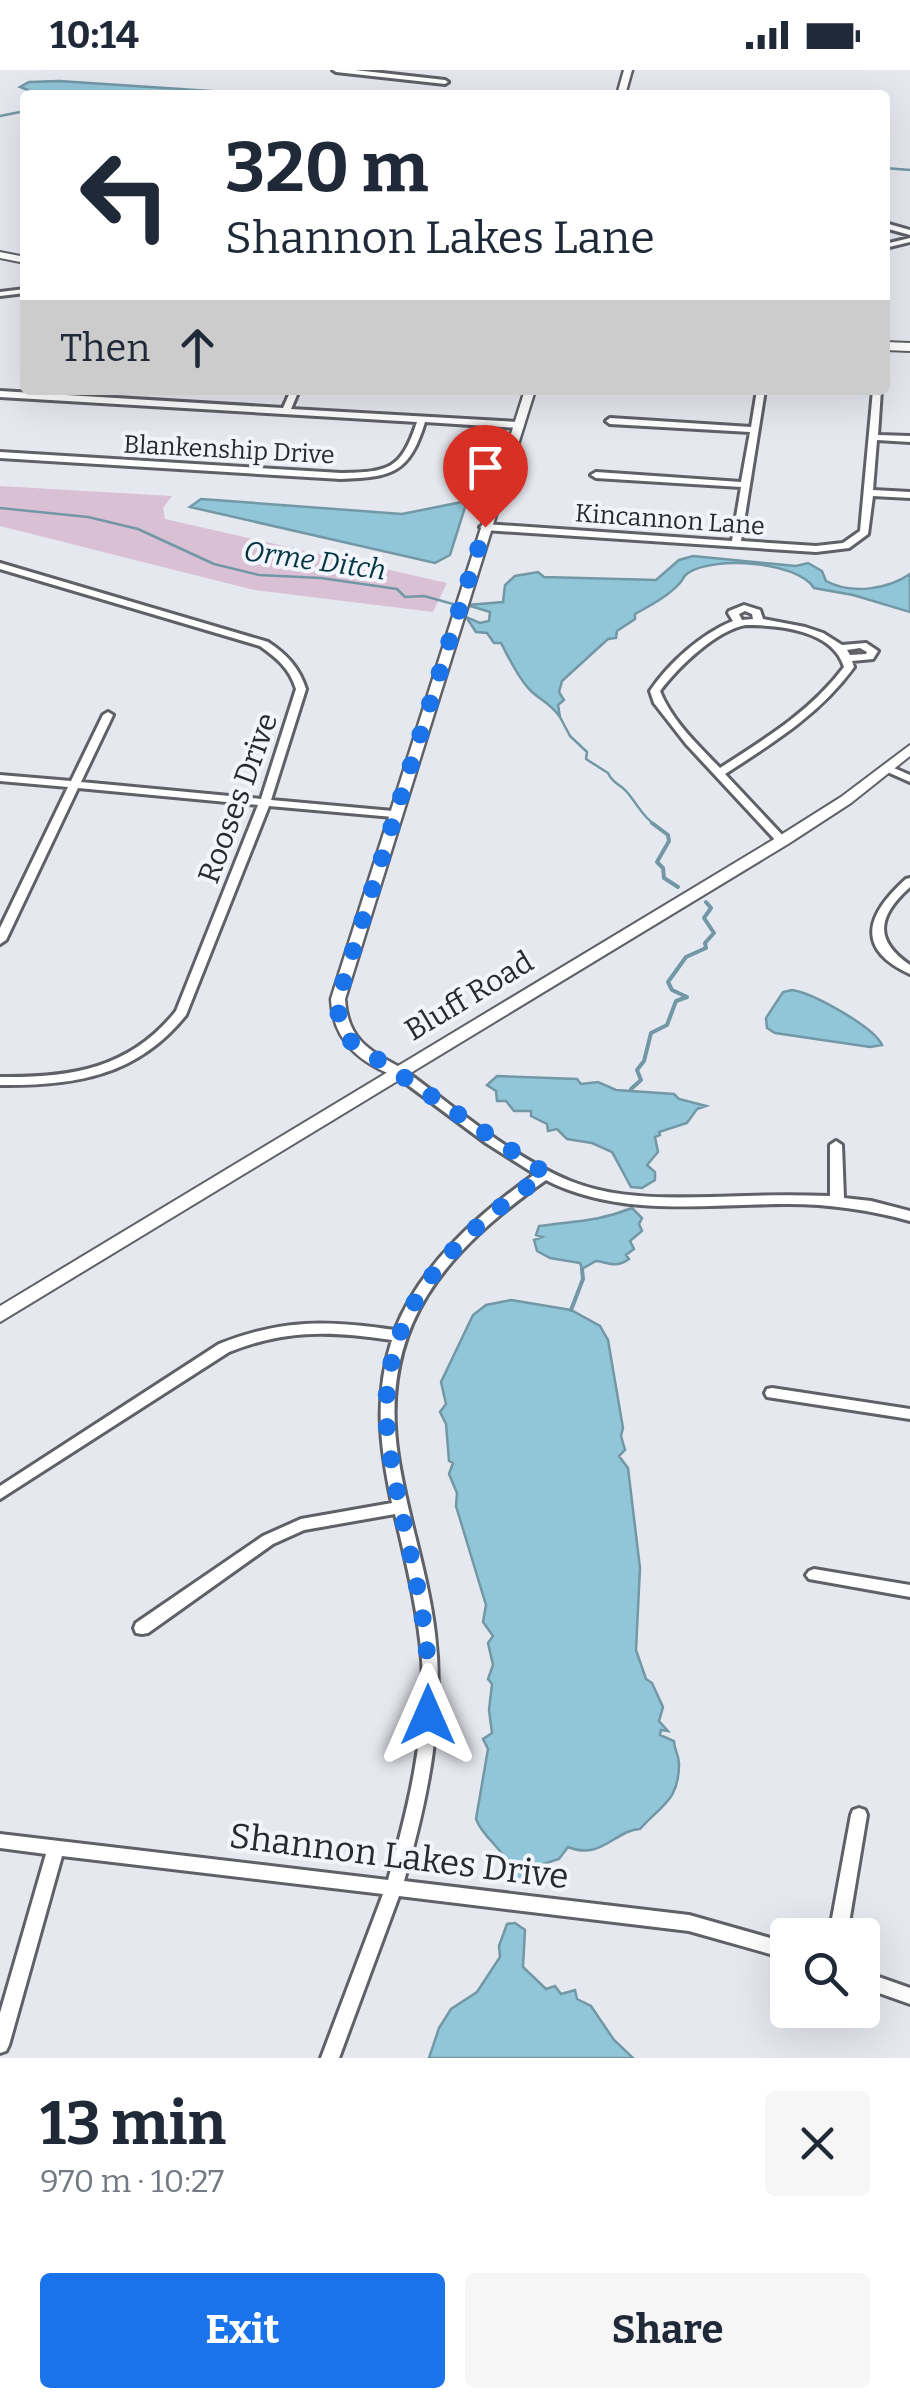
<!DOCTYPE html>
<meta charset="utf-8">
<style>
body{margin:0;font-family:Bitter,serif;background:#f6f6f7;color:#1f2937;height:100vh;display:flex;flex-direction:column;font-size:38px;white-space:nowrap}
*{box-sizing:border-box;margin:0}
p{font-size:32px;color:#747a83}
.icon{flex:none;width:55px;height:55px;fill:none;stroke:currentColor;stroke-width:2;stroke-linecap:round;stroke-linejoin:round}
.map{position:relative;height:1988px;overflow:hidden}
.panel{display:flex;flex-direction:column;background:#fff;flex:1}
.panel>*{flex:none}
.top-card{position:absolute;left:20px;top:20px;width:870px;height:305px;border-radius:10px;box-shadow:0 10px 40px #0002;background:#fff;color:#1f2937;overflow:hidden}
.tools{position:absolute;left:770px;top:1848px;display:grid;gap:20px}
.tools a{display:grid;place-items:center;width:110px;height:110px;border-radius:10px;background:#fff;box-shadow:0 10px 40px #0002;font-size:50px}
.pin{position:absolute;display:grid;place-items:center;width:85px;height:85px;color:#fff;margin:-102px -42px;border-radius:50% 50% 50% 0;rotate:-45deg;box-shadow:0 0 10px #0007}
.pin .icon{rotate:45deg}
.me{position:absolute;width:110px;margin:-55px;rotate:0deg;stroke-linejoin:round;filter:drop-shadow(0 0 8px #0008)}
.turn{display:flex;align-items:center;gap:35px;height:210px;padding:0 40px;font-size:45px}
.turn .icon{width:130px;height:130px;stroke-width:2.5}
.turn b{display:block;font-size:70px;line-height:85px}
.then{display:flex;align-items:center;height:95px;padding:0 40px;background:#0003;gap:20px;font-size:38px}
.round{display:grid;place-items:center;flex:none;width:105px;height:105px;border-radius:10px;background:#f6f6f7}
.headline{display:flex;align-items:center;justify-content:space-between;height:170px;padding:0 40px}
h1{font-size:60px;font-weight:700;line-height:75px}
.button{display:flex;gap:20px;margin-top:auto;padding:20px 40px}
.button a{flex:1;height:115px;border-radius:10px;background:#1a73e8;color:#fff;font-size:40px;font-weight:700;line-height:115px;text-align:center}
.button a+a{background:#f6f6f7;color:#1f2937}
.status{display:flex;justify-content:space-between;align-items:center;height:70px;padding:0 50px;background:#fff;direction:ltr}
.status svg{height:28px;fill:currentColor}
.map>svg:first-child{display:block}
</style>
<div class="status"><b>10:14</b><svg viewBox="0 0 49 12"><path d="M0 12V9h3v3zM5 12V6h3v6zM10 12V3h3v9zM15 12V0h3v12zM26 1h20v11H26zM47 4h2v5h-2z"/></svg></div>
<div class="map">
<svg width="910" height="1988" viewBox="0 0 910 1988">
<rect width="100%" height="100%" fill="#e6e8ef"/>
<path fill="#dac0d4" d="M0 416 172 426 163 438 165 449 447 513 433 542 254 520 0 456Z"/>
<path fill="#91c6d8" stroke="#7297a5" stroke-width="2.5" d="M59 11 271 25H41L20 17 29 12Z
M201 429 402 444 467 431 450 485 435 493 190 437Z
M693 486 796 496 808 493 822 501 826 511C852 525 888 519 910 504V542L853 525 814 518C797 491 713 486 688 503 681 508 686 507 679 514 667 527 649 536 635 544V549L617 561 616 568 608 569 562 611 559 622 564 630 558 635 560 647C550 633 540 630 530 620 518 608 509 588 501 573H494L487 563 476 562 466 547 480 553 489 551 490 542 467 535 503 532 505 515 515 506 538 502 544 507 656 510 679 490Z
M792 920C813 923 874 957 882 975L870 977 775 963 767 958 766 948 783 922Z
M497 1006 577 1009 581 1014 598 1012 616 1020 674 1024 679 1029 706 1036 697 1039 687 1053 659 1062 660 1065 655 1067 658 1082 647 1095 655 1102V1110L642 1118 631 1117 612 1082 592 1073 567 1069 557 1059 548 1061 547 1054 531 1046V1041H514L506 1031H497L496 1021 487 1015Z
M632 1138 642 1148 639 1154 642 1161 630 1171 634 1179 626 1185 629 1189C615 1199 608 1192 596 1191L582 1199 580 1193 550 1188 537 1181 534 1170 542 1167 536 1165 539 1156C573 1151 597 1152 632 1138Z
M511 1230 571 1240 600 1256 608 1270 623 1358 621 1366 625 1380 619 1386 628 1398 640 1498 636 1580 646 1609 652 1613 663 1637 659 1651 668 1661 661 1660 660 1665 674 1671C674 1680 679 1684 679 1694 679 1731 661 1735 640 1759 615 1760 601 1791 568 1777L559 1789 540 1795 533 1811 509 1808C511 1780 485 1773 476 1749L488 1679 483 1669 492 1663 489 1640 492 1614 488 1609 493 1595 488 1573 493 1566 483 1552 486 1535 456 1436 457 1423 449 1404 453 1393 449 1391 446 1354 440 1342 446 1334 441 1312 473 1245 486 1235Z
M515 1853 525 1860 523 1897 546 1919 555 1916 561 1924 575 1920 577 1929 591 1936 614 1970 633 1988H429L439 1958 451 1939 477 1922 500 1887 499 1876 507 1854Z"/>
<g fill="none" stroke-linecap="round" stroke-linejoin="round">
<path stroke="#7297a5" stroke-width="2.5" d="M0 46 25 41
M885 98 910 100
M0 438 88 447 138 459 214 494 259 505 321 508 397 519 405 527 424 526 453 534
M560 647 570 666 587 682 586 689 608 703C613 714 619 713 626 721 637 733 641 745 655 755"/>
<path stroke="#7297a5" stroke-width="4" d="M652 753 668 765 669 771 657 792 663 798 664 808 678 817
M631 1019 641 1010 637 1000 644 991 651 963 667 955 676 931 687 927 672 920 668 912 686 887 706 878 705 873 714 863 704 848 711 838 706 832
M571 1240 583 1209 582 1199"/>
<g stroke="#5f6167" stroke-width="6">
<path id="minor" d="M333 0H355L445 10 448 12 445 14 336 2Z
M885 153 910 160V165L885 158Z
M910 168V172L885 178V174Z
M25 219V223L0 226V222Z
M291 320H299L291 339 518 352 522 355 518 358 425 352C409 404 392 407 341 409L0 388V382L341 403C389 402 401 400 417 352L0 327V321L283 338Z
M757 320H765L741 471 816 476 843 473 860 461 873 320H881L878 365 910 366V372L877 370 873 420 910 422V428L873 426 868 464 849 478 816 482 485 460 480 457 485 454 732 471 741 417 596 408 591 405 596 402 741 412 750 362 610 354 606 351 610 348 751 357Z
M0 493 268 572C286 584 299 597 306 619L271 730 393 741 399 744 393 747 269 736 186 945C137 1006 75 1016 0 1015V1007C70 1008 130 999 176 941L258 735 78 718 6 870 0 874V858L68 717 0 711V705L71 711 103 645 108 642 113 645 81 712 261 729 296 619C290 599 277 588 260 576L0 499Z
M744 535 760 540 763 549 805 557 823 563 842 575 866 573 878 581 873 589 852 591 854 597C820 644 773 673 725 704L786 769 788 771 782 774 778 773 686 674 654 633 650 621C669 593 701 564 733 551L728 543 729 541ZM745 541 752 544 753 549 742 550 739 544ZM746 555C779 555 833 560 844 597 811 641 765 669 720 698 698 675 672 651 660 621 678 597 716 560 746 555ZM860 578 867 582 866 584 850 585 847 580Z
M887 695 910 705V712L883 700 882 698Z
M910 808V817C879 845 872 869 910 895V904C853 878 868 843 906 809Z
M400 999 404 1000C456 1038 511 1087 570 1111 624 1133 689 1127 746 1126 774 1125 802 1125 830 1126V1075L836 1071 842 1075 844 1128 871 1131 910 1141V1151C870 1140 830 1134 788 1134 708 1134 620 1148 546 1110 446 1181 378 1255 398 1386 407 1446 428 1503 435 1564 445 1647 427 1732 404 1811L689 1845 788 1873V1889L689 1861 399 1826 339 1988H321L383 1824 62 1786 9 1975 6 1981 0 1983V1943L46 1784 0 1778V1764L388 1810C408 1739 427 1663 422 1589 418 1539 406 1492 395 1444L304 1460 273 1474 148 1563 142 1564 136 1563 134 1558 136 1553 263 1466 301 1449 392 1433C380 1376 374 1326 392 1270 332 1261 286 1259 229 1282L0 1429V1416L219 1274C283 1249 327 1250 395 1260 422 1193 478 1145 535 1104L486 1073 396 1006 394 1003Z
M772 1318 910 1339V1349L767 1327 765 1323 767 1319Z
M814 1499 910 1515V1527L809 1509 806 1505 809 1501Z
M859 1738 865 1740 867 1745 847 1865H829L851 1745 853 1740Z
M862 1901 910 1918V1934L862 1917Z"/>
</g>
<g stroke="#5f6167" stroke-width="5">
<path id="tertiary" d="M624 0H632L625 25H617Z
M525 320H535L345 929C348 972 371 981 405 1000L408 1003 405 1006 400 1008C361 994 333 972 331 929Z"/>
</g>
<g stroke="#5f6167" stroke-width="4">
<path id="secondary" d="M0 182 25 187V193L0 188Z
M885 272 910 273V281L885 280Z
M910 675V686L851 733 788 774 0 1252V1236L776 768 841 727Z"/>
</g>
<use href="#minor" fill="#fff" fill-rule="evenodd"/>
<use href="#tertiary" fill="#fff" fill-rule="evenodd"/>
<use href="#secondary" fill="#fff" fill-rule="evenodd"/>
</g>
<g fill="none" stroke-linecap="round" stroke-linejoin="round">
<path stroke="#1a73e8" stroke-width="18" stroke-dasharray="0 32.4" d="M428 1645C434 1555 404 1472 390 1383 368 1254 446 1170 546 1104L349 970 339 957 338 929 485 457"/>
</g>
<g text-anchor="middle" stroke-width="8" stroke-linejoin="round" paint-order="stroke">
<g font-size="25" fill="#2a2a2d" stroke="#f3f5fd">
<text transform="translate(229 379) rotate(3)" y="9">Blankenship Drive</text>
<text transform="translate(670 449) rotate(4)" y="9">Kincannon Lane</text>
</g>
<g font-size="28" font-style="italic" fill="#013542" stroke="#f3f5fd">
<text transform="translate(315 490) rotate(8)" y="10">Orme Ditch</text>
</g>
<g font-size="30" fill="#2a2a2d" stroke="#f3f5fd">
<text transform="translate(238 728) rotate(-70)" y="10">Rooses Drive</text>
<text transform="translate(469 926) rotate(-31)" y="10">Bluff Road</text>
</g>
<g font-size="35" fill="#2a2a2d" stroke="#f3f5fd">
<text transform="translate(399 1786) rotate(7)" y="12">Shannon Lakes Drive</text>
</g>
</g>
</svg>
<div class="tools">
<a><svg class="icon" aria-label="search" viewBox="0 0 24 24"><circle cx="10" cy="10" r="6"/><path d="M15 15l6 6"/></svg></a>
</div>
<div class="pin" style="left:485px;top:457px;background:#d93025"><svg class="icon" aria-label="arrive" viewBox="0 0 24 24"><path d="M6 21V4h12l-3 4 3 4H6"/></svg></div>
<svg class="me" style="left:428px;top:1645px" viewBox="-20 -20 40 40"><path d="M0-17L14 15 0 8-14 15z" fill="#1a73e8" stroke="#fff" stroke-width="4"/></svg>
<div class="top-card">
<div class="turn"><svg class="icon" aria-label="left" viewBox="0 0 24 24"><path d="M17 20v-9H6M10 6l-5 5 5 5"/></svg><div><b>320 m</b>Shannon Lakes Lane</div></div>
<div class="then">Then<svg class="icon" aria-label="ahead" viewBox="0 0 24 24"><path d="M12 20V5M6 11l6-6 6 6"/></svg></div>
</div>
</div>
<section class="panel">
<div class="headline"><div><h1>13 min</h1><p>970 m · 10:27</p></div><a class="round"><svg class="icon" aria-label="close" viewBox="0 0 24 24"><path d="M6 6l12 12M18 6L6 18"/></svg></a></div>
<div class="button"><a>Exit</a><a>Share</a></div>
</section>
